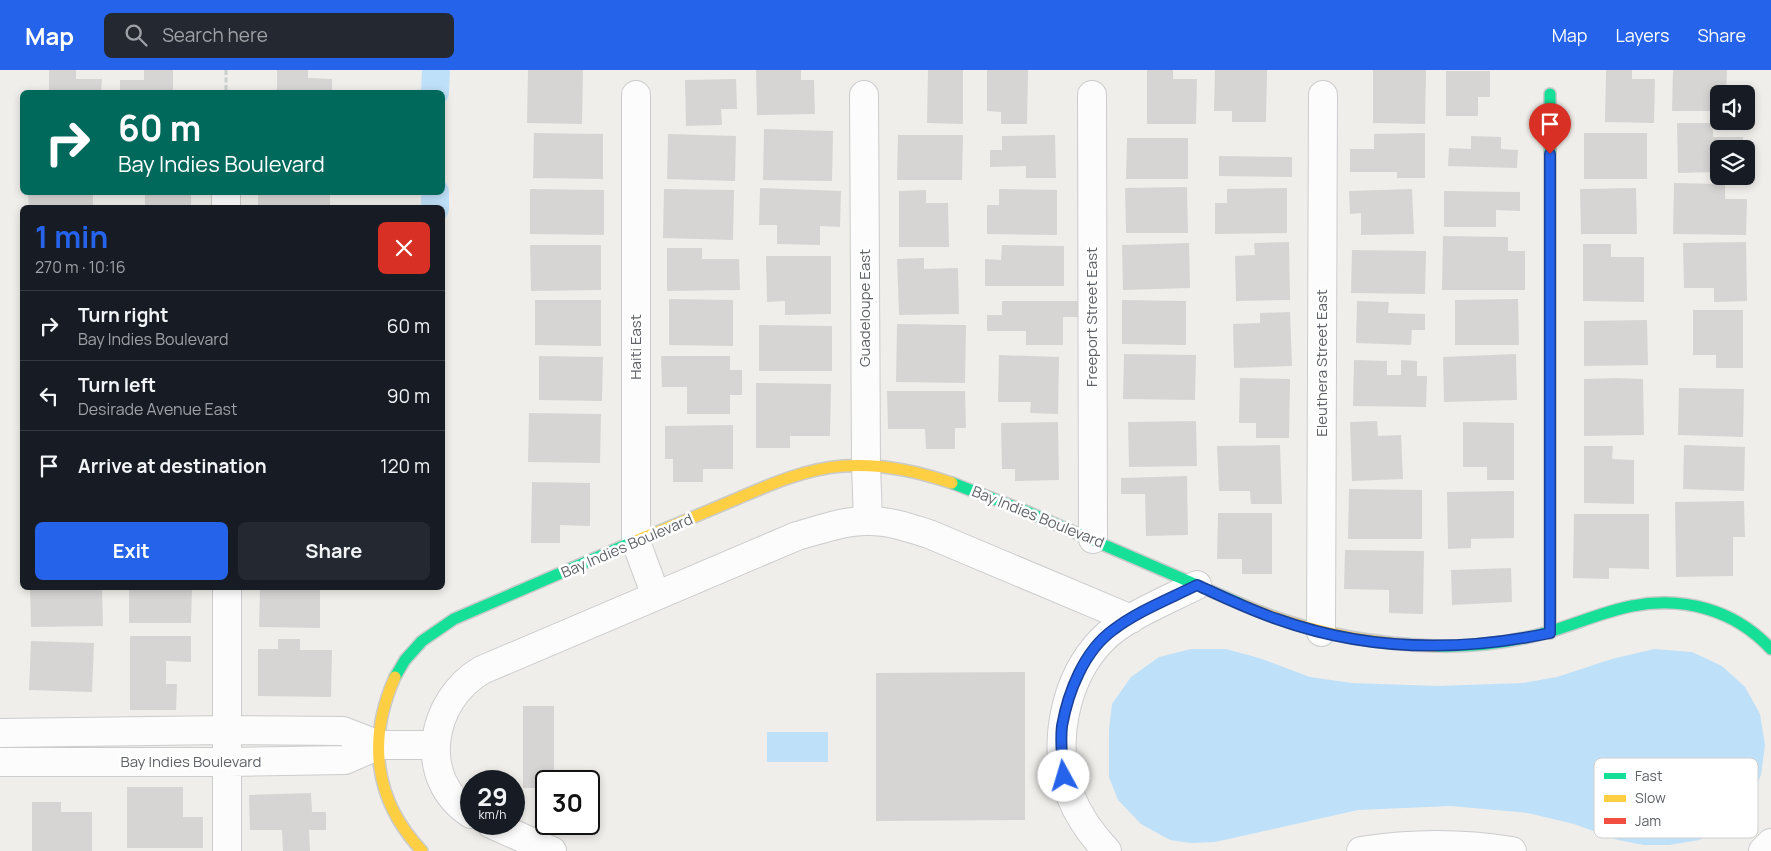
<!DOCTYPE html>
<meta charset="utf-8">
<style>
body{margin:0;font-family:Manrope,sans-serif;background:#242831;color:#f1f3f6;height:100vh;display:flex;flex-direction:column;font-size:19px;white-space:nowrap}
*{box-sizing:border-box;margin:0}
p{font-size:16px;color:#9ea1a6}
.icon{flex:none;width:28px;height:28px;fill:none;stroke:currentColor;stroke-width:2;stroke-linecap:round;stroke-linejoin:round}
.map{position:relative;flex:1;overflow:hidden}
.sheet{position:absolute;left:20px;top:135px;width:425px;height:385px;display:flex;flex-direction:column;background:#171b24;border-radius:8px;box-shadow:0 2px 8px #0003}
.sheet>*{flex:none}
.banner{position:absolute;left:20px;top:20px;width:425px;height:105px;border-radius:8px;box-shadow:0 2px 8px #0003;background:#00695c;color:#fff;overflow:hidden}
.fabs{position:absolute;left:1710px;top:15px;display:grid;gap:10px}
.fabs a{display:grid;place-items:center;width:45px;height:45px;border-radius:8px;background:#171b24;box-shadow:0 2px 8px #0003;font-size:25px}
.speed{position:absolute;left:460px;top:700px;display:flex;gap:10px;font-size:25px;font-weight:700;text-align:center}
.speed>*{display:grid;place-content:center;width:65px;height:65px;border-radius:50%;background:#171b24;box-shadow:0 2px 8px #0003;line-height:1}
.speed small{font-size:12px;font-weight:400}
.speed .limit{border:2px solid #111;border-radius:8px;background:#fff;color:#111}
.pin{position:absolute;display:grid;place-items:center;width:42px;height:42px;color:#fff;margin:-51px -21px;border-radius:50% 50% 50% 0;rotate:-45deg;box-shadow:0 0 5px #0007}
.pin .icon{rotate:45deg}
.me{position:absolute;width:55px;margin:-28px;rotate:354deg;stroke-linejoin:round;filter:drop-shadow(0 0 4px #0008)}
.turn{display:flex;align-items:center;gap:18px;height:105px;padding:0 15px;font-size:22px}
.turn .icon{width:65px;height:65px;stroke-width:2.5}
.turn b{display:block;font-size:35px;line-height:42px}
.round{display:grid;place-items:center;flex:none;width:52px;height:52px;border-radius:8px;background:#242831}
.overview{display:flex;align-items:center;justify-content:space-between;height:85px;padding:0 15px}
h1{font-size:30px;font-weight:700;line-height:38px;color:#2563eb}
.button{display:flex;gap:10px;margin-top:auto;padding:10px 15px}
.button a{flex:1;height:58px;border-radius:8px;background:#2563eb;color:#fff;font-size:20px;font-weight:700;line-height:58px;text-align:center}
.button a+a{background:#242831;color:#f1f3f6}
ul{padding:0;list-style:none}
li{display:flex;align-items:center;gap:15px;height:70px;padding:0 15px;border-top:1px solid #363941}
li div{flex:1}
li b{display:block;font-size:19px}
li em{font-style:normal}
header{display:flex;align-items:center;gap:30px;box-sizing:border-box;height:70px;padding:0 25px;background:#2563eb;color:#fff}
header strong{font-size:24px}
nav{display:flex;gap:28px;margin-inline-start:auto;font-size:18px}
.search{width:350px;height:45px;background:#242831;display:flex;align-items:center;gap:12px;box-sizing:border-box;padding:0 18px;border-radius:8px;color:#9ea1a6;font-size:19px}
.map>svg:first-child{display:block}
</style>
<header>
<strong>Map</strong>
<div class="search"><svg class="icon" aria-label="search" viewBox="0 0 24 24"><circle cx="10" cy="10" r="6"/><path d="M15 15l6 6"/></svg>Search here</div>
<nav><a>Map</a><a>Layers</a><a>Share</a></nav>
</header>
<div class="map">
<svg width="1771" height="781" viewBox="0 0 1771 781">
<rect width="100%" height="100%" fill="#efeeea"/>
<path fill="#bfe0f9" d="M1191 579H1226L1259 588 1310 607 1352 613 1437 616 1523 613 1557 607 1612 589 1654 579 1692 582 1722 596 1745 617 1760 644 1765 675 1761 705 1748 733 1726 755 1699 770 1669 775H1644L1618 770 1574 754 1528 743 1451 736 1358 740 1215 772 1191 773 1170 770 1141 754 1118 730 1109 707V660L1112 634 1131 607 1159 587Z
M767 662H828V692H767Z"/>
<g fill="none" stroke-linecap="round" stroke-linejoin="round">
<path stroke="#bfe0f9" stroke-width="28" d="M435 22 436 0
M435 138V122"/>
</g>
<path fill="#d6d5d3" d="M49 0H76V9H102L101 22H49Z
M144 0H173V22H120V10H144Z
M277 0H308V8L332 9V22H277Z
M528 0H583L582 54 527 53Z
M756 0H801V10H814L815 44 757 45Z
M928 0H963V54L927 53Z
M987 0H1028L1027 54H1001V42L987 41Z
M1147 0H1173V9H1197L1196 54H1147Z
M1215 0H1267L1266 52H1232V41H1214Z
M1373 0H1426L1425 54 1373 53Z
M1606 0H1632V9H1655L1654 53 1605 52Z
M1673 0H1727L1726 24H1719V41H1672Z
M1446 1H1490V27H1478V46H1446Z
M736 9 737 39H721L722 55 686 56 685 10Z
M1677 53H1713V67H1743V79H1719V102L1678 103Z
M764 59 833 61 832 111 763 110Z
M534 63 603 64V109L533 108Z
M1425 63V108H1397V102H1350V79H1374V64Z
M1584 63H1647V109H1584Z
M668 64 736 66 735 111 667 109Z
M898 65H963L962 110H897Z
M1055 65 1056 108H1026V96L990 97V80H1002V66Z
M1471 66 1501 67V79L1518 80 1517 98 1448 96 1449 78 1471 79Z
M1127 68H1188V109H1126Z
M1219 86 1292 87V107L1219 106Z
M1674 113 1725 114V129H1747L1746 165 1673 164Z
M1187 117 1188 163H1126L1125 118Z
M760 118 841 121 840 157 820 156V175L777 174V155H759Z
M1287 118V163L1215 164V133H1227V119Z
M1636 118 1637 164H1581L1580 119Z
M530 119 604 120V165L530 164Z
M664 119 734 120 733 170 663 168Z
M999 119 1057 120V165L987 164V135H999Z
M1412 119 1414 164 1361 165V143L1350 144 1349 121Z
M926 120V133H948L949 177H899V121Z
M1444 121 1520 122V141L1496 140V157H1444Z
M28 122H93V138H29Z
M145 122H191V138H145Z
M258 122H330V138H258Z
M1443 166 1508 167V181H1525V220H1442Z
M1289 172 1290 230 1236 231 1235 186 1255 185 1254 173Z
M1746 172 1747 231 1714 232V218H1684L1683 173Z
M1189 173 1190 218 1123 220 1122 175Z
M1583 174H1611V187H1644V232L1583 231Z
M530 175H601V220L531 221Z
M1002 175 1064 176V216H985V189L1001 190Z
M667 178H702V189H739L740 220 667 221Z
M1352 180 1426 181 1425 224 1351 223Z
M766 186H831V244L785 245V231L767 232Z
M924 188V199L958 198 959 244 899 245 897 189Z
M669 229 733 230V276L669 275Z
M1518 229 1519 275H1455V230Z
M535 230H601V276L535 275Z
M1122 230 1186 231V275L1122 274Z
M1002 231H1078V247H1063V275H1026V261H987V245H1002Z
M1357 231 1389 232 1388 243 1425 244V260H1412L1411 275 1356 273Z
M1693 240H1743V298H1716V285H1693Z
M1290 242 1292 296 1234 298 1233 254 1260 253V243Z
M1647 250 1648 295 1584 296V251Z
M897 254 966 255 965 313 896 312Z
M759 255 832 256V301H759Z
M1124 284 1196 285 1195 330 1123 329Z
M1516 284 1517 330 1444 332 1443 287Z
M999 285 1059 287 1058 344 1030 343 1031 332H998Z
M539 286 603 287 602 331 539 330Z
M661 286H730V300H742V325H730V344H687V317H662Z
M1354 290 1387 291V305H1401V290L1417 291V306H1427L1426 337 1353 336Z
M1240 308 1290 309 1289 368H1256V353H1239Z
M1616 308 1643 309 1644 365 1584 366V309Z
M756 313 831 314 830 366H790V378H756Z
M1679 318 1744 319 1743 367 1678 365Z
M887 321H965L966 358H955V379H926L925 359H888Z
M529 343 601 344 600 393 528 392Z
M1196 351 1197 396 1129 397 1128 352Z
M1377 351 1378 366 1401 365 1403 409 1352 411 1350 352Z
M1058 352 1059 410 1015 411V399H1002L1001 353Z
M1463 352 1514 353V410H1487V397H1463Z
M733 355V399H703V412H673V389H665V356Z
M1280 375 1282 434H1251L1250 421H1219L1217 376Z
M1684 375 1745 377 1744 421 1683 419Z
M1584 376H1613L1612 389 1634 390V434L1584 433Z
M1187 406 1188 465 1146 466 1145 424H1121V408Z
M532 412 590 413V456L560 455V473H531Z
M1349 419 1422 420V469H1348Z
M1514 421V468L1471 469V478L1448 479 1447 422Z
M1744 431 1745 467H1733V506L1676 507 1675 432Z
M1218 443H1272V504H1242V489H1217Z
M1574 444H1649V499L1609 498V509L1573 508Z
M1345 480 1424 481 1423 544 1389 543V520L1344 519Z
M1511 498 1512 532 1452 535 1451 500Z
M30 518H102L103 556 31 557Z
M129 518H192L191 553H129Z
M260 518H320V558L259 557Z
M130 566H191V592L166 591V614H177L176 640H130Z
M278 569H300V580H332L331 627 258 626V579H278Z
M31 571 94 573 92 622 29 620Z
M1025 602V750L876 751V603Z
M523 636H554V711H546V718H523Z
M127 717H183V747H203V778H127Z
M311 723 312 742H326V760H309L310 781H283L282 760H250L249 725Z
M32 732H61V742H92V781H32Z"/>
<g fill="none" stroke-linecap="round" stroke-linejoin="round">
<g stroke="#cbcccc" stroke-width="30">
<path id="street" d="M636 25V472L656 526
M864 25 866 394 868 451
M1092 25 1093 469
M226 122V138
M227 518V781
M1321 562 1323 25
M0 663 227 660 343 661 379 675H436
M0 692H227L345 690 379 675
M471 744C416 709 430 630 482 600L797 466C820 460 845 450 869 451 890 451 910 458 929 464L1131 549
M491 754 552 781
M1107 781C1092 765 1079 747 1071 727 1051 677 1064 609 1102 570 1124 547 1168 530 1197 515
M1361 781C1411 773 1462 773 1512 781
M1763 781 1771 773"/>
</g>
<g stroke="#cacacb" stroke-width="14">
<path id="fast" d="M1550 24V307
M952 413 1025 441 1241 534
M1435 576C1471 577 1507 573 1541 564 1572 556 1601 542 1632 536 1684 526 1735 540 1771 579
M395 607 405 590 422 571 454 549 635 471"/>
</g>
<g stroke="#cacacb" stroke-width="14">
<path id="slow" d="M635 471C668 458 701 444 734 430 769 415 804 399 843 396 880 393 917 401 952 413
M1241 534C1303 561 1368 574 1435 576
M395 607C367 670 374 730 422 781"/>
</g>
<g stroke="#cacacb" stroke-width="14">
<path id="jam" d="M1550 307V563"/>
</g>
<path stroke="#cacfcc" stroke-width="3" stroke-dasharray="5 2.5" stroke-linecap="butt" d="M226 0V22"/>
<use href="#street" stroke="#fdfcfc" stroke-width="28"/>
<use href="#fast" stroke="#16e098" stroke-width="11"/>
<use href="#slow" stroke="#ffcf43" stroke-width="11"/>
<use href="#jam" stroke="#f24e42" stroke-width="11"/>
</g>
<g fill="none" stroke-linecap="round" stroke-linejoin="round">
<g stroke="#184099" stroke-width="12">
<path id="route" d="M1064 706C1062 689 1060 673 1062 656 1068 622 1084 581 1113 560 1138 541 1169 529 1197 515 1223 527 1250 540 1277 549 1366 581 1459 582 1550 563V84"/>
</g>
<use href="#route" stroke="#2563eb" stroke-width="9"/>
</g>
<g text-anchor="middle" stroke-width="5" stroke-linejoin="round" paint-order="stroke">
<g font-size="15" fill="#5f6368" stroke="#fff">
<text transform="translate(865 238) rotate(-90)" y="5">Guadeloupe East</text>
<text transform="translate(1092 247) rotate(-90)" y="5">Freeport Street East</text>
<text transform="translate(636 277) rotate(-90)" y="5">Haiti East</text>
<text transform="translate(1322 293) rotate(-90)" y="5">Eleuthera Street East</text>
<text transform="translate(1038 447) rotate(22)" y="5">Bay Indies Boulevard</text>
<text transform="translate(627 476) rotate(-23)" y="5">Bay Indies Boulevard</text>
<text x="191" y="697">Bay Indies Boulevard</text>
</g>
</g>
<rect x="1594" y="688" width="164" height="80" rx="8" fill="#fff" stroke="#cfd0d2" stroke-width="1"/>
<rect x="1604" y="703" width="22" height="6" fill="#16e098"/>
<rect x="1604" y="725" width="22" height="7" fill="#ffcf43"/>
<rect x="1604" y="748" width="22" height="6" fill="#f24e42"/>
<g font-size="14" fill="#5f6368">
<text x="1635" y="711">Fast</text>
<text x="1635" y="733">Slow</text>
<text x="1635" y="756">Jam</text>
</g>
</svg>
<div class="fabs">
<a><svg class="icon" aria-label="sound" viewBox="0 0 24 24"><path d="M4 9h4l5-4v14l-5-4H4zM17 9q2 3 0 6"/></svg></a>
<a><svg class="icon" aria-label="layers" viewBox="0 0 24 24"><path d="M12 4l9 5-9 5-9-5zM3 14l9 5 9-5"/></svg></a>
</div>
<div class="speed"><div>29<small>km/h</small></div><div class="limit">30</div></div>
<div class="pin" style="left:1550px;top:84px;background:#d93025"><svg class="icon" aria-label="arrive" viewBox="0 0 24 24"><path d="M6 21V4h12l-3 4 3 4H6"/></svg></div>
<svg class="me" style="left:1064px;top:706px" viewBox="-20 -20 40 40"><circle r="19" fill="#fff"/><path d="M0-13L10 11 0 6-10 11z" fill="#2563eb"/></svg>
<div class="banner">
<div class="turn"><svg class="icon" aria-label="right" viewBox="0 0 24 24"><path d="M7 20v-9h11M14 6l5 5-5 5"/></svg><div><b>60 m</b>Bay Indies Boulevard</div></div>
</div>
<section class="sheet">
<div class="overview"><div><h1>1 min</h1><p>270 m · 10:16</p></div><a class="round" style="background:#d93025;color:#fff"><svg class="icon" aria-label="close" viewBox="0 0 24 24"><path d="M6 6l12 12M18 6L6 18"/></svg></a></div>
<ul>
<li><svg class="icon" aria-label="right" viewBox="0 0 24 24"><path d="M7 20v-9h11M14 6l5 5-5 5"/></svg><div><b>Turn right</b><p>Bay Indies Boulevard</p></div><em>60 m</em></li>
<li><svg class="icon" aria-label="left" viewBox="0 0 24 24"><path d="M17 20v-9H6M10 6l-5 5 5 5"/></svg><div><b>Turn left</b><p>Desirade Avenue East</p></div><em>90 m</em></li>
<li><svg class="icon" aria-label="arrive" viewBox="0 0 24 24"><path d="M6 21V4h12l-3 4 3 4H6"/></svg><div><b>Arrive at destination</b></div><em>120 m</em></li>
</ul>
<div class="button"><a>Exit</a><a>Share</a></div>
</section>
</div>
